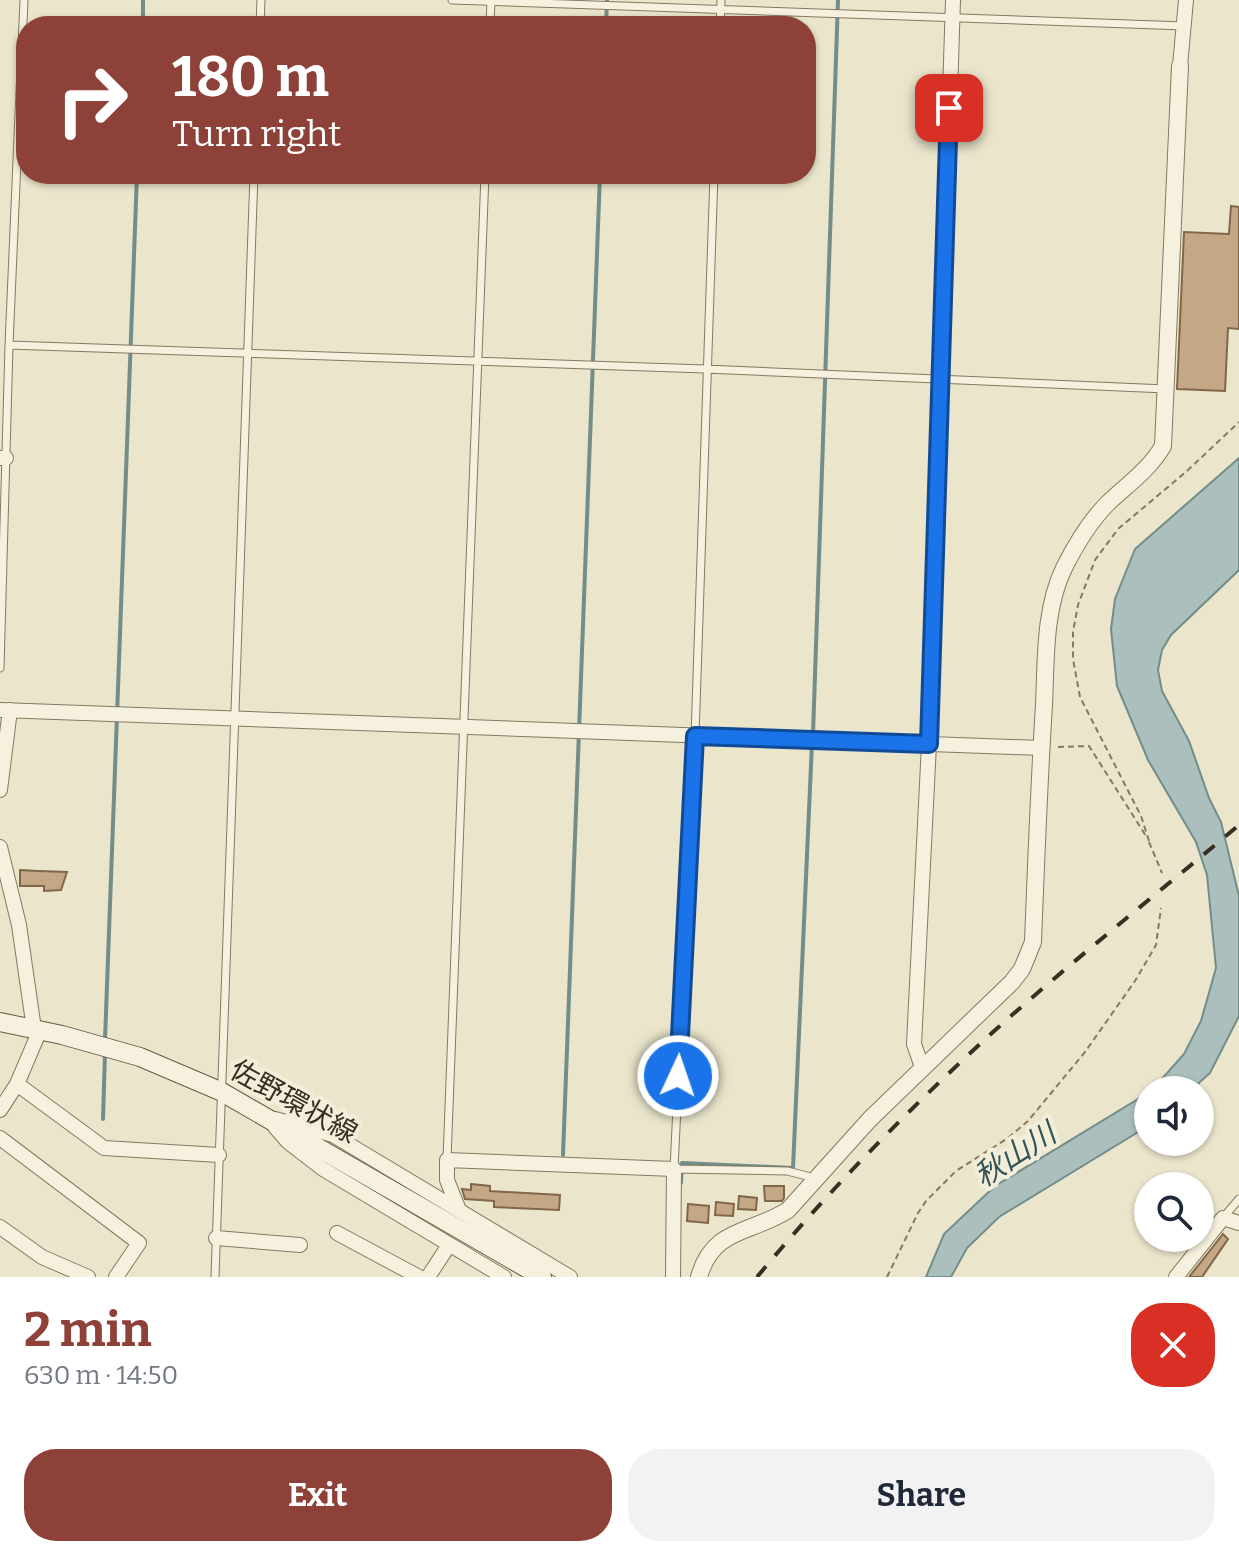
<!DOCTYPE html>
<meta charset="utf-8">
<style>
body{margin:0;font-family:Bitter,"Noto Sans JP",serif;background:#f2f2f3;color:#1f2937;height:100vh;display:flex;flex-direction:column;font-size:30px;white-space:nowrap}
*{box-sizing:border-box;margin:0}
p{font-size:26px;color:#747a83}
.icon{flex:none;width:44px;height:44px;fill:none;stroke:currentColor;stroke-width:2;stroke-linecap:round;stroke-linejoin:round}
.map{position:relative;height:1277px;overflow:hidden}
.side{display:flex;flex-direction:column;background:#fff;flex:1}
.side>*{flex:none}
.banner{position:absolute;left:16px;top:16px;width:800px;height:168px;border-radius:32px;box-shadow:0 2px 6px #0004;background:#8e4138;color:#fff;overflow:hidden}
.buttons{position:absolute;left:1134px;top:1076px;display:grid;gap:16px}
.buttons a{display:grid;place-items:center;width:80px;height:80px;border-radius:50%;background:#fff;box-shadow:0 2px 6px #0004;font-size:40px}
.pin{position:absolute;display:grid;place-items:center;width:68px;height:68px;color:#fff;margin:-34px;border-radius:16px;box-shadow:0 4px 12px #0006}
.me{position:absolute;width:88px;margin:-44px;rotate:3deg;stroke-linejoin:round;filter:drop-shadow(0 0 6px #0008)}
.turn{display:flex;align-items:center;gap:28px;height:168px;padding:0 24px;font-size:36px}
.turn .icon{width:104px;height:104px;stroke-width:2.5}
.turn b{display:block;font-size:56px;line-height:68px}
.round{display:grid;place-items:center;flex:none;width:84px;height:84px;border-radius:32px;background:#f2f2f3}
.head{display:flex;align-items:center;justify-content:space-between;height:136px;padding:0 24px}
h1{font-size:48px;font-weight:700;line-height:60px;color:#8e4138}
.cta{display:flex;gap:16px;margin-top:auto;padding:16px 24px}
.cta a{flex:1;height:92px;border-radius:32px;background:#8e4138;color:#fff;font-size:32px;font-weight:700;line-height:92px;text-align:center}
.cta a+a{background:#f2f2f3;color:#1f2937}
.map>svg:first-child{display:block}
</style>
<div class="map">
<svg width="1239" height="1277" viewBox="0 0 1239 1277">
<rect width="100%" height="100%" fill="#eae5cb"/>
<path fill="#abc0bc" stroke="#728d8a" stroke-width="2" d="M1239 458V570L1171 635 1162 650 1158 670 1162 691 1189 741 1209 798 1221 822 1239 896V1016L1210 1073 1191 1090H1152L1184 1054 1201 1021 1216 968 1207 875 1196 842 1148 760 1117 686 1111 629 1115 599 1135 549Z
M1148 1093V1126L999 1217 967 1248 951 1277H926L944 1234 995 1186Z"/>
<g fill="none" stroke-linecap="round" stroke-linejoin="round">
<path stroke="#728d8a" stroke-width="4" d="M143 26V0
M606 26 607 0
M813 734 838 0
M105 1040 137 174
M103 1119 105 1053
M563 1155 600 174
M681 1183 682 1163 793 1168 812 743"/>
</g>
<path fill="#c4a785" stroke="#826649" stroke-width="2" d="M1231 206 1239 207V329L1228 328 1225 391 1177 389 1184 232 1229 234Z
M20 870 38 871 67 872 61 890 44 891V886H20Z
M471 1184 490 1186V1191L560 1195 559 1210 494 1207V1201L465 1199 462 1189 471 1190Z
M764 1186H784V1198L782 1201H765Z
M739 1196 757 1198 756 1210 738 1209Z
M716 1202 734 1204 733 1216 715 1215Z
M688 1204 709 1206 708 1223 687 1221Z
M1223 1234 1228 1239 1202 1277H1189Z"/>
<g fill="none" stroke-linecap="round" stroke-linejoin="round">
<g stroke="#857961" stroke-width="9">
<path id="service" d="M452 0 1185 26
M260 26 261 0
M490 26 491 0
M720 26 721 0
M714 174 695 736 674 1169 787 1171 815 1178
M9 345 705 369 1166 389
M0 668 9 345 24 0
M447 1159 485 174
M1223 1218 1239 1199
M215 1277 254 174"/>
</g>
<g stroke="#857961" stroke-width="16">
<path id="minor" d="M1180 66 1186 0
M0 458H6
M0 710 1041 748
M0 790 10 710
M0 847 19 925 34 1029
M922 1067 914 1044 929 744 953 0
M17 1084 104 1148 219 1155
M0 1110 17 1084 40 1030
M275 1119 333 1135 570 1277
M275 1127 288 1142 323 1169 504 1277
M0 1138 139 1243 116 1277
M459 1210 447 1180V1160L674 1169 673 1277
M0 1227 42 1257 88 1277
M337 1233 419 1277
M216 1238 300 1245
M428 1277 449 1245
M1176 1277 1223 1218 1239 1223"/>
</g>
<g stroke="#857961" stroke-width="18">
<path id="tertiary" d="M699 1277C713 1227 751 1234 788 1210L870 1119 1012 982 1022 969 1033 942C1036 863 1039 784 1044 705 1046 661 1044 609 1064 568 1075 546 1091 520 1108 503 1128 484 1149 470 1163 446L1180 66"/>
</g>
<g stroke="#675a44" stroke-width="20">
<path id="secondary" d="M0 1022 62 1035 140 1057 220 1091 542 1277"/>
</g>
<path stroke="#857961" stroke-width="2" stroke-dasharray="6 4" stroke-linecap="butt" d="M1058 747 1089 746 1146 836
M1149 841 1141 816 1080 697 1073 659V632L1078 605 1095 560 1118 529 1187 471 1239 422
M1149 842 1162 873
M887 1277 918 1213 926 1201 956 1171 1008 1138 1028 1121 1085 1052 1135 981 1156 945 1161 908"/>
<use href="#service" stroke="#f6f1de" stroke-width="7"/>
<use href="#minor" stroke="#f6f1de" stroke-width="14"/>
<use href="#tertiary" stroke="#f6f1de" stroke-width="16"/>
<use href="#secondary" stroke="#f6f1de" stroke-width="18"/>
<path stroke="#382f23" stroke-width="4" stroke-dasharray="14 14" stroke-linecap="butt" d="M757 1277C829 1190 909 1109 993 1032 1072 961 1157 894 1239 825"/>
</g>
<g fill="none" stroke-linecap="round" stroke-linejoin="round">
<g stroke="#114b97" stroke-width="20">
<path id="route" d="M678 1076 695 736 929 744 949 108"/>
</g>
<use href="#route" stroke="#1a73e8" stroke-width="14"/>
</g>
<g text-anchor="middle" stroke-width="8" stroke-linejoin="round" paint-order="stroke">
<g font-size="28" fill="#382f23" stroke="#f3eeda">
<text transform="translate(294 1101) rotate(29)" y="10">佐野環状線</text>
</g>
<g font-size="30" font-style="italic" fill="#345456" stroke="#f3eeda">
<text transform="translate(1015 1155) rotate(-33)" y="10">秋山川</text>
</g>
</g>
</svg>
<div class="buttons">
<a><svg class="icon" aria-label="sound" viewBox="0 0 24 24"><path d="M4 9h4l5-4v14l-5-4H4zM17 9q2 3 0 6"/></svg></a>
<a><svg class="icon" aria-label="search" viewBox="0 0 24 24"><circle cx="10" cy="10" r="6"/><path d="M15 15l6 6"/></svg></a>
</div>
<div class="pin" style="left:949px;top:108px;background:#d93025"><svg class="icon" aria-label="arrive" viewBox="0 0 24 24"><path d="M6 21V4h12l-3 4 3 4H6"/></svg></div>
<svg class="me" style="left:678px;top:1076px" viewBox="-20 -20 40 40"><circle r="17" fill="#1a73e8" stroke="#fff" stroke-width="3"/><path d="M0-11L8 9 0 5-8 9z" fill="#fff"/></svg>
<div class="banner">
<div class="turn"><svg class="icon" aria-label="right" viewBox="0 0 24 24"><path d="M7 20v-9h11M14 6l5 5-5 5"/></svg><div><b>180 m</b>Turn right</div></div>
</div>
</div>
<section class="side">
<div class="head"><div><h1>2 min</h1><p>630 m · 14:50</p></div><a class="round" style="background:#d93025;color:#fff"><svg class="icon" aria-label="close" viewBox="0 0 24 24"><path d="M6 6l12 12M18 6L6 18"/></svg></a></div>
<div class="cta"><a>Exit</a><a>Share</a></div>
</section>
